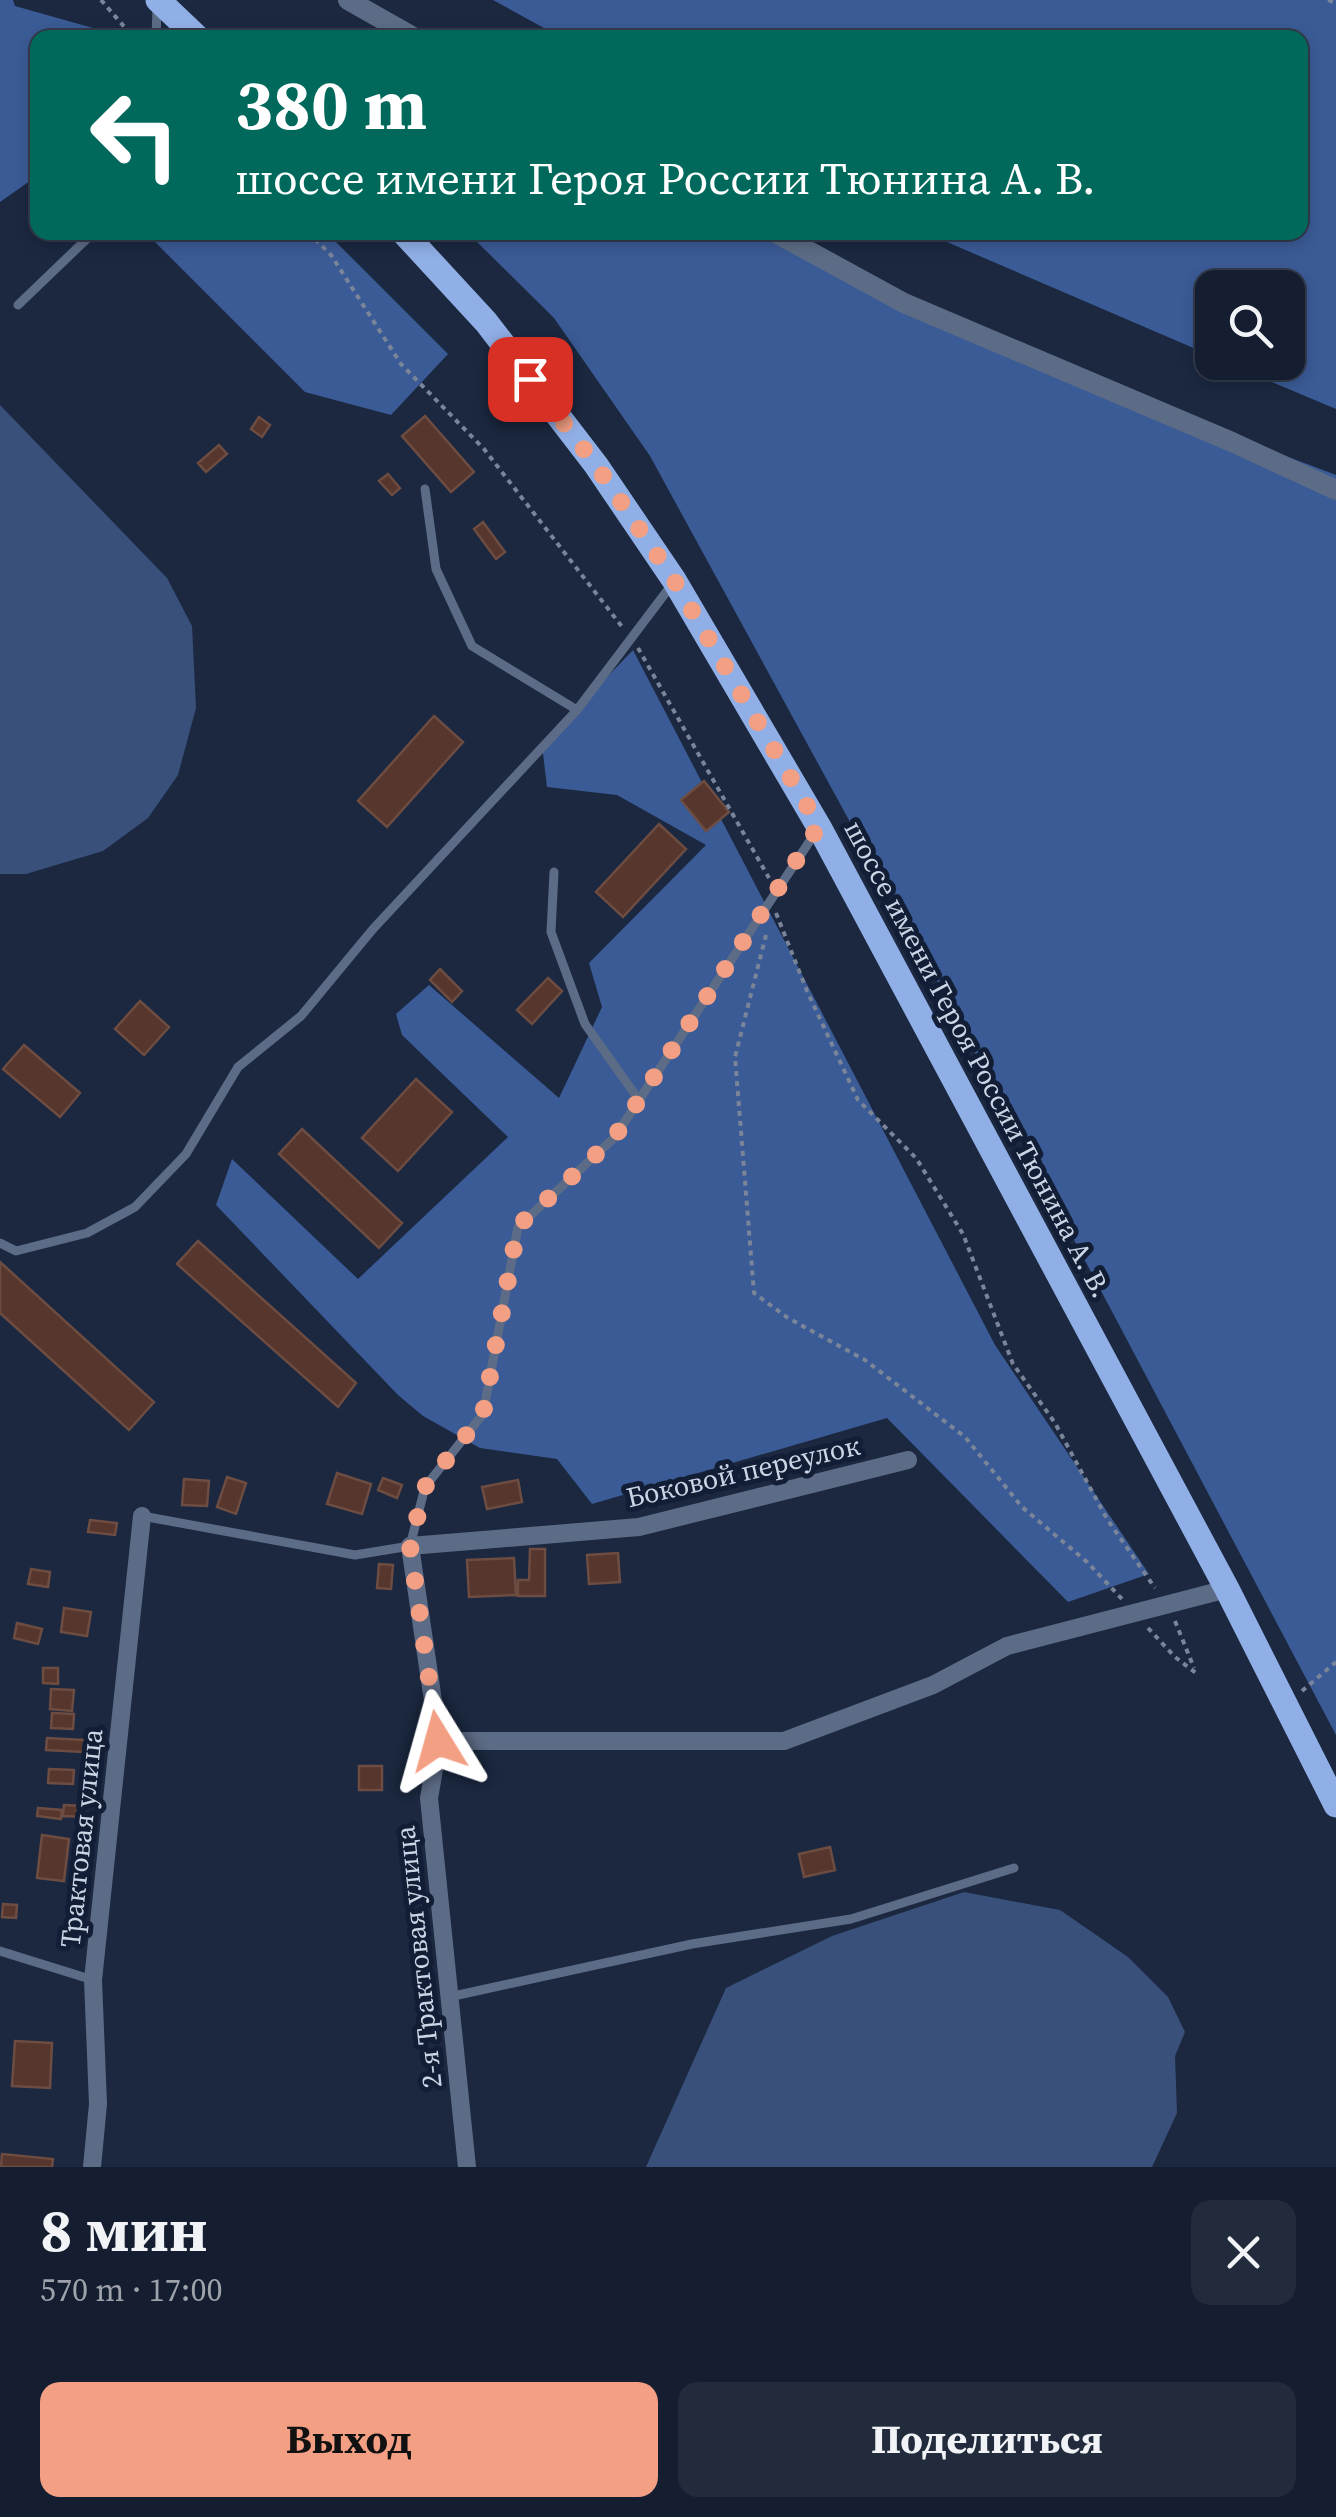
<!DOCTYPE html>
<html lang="ru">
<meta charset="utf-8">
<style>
body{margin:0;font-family:"Source Serif 4",serif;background:#212b3c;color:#f1f3f6;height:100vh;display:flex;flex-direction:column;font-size:38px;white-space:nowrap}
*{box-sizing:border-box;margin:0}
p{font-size:32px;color:#9da2ab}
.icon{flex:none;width:55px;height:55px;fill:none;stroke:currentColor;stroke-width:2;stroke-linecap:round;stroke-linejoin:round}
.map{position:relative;height:2167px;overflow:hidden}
.drawer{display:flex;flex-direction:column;background:#141e30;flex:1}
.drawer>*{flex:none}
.top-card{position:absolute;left:30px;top:30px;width:1278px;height:210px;border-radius:20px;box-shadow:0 5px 15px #0003,0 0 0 2px #333c4c;background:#00695c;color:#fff;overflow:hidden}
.fabs{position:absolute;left:1195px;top:270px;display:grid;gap:20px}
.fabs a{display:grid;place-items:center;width:110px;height:110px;border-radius:20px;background:#141e30;box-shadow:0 5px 15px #0003,0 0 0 2px #333c4c;font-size:50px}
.pin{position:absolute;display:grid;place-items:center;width:85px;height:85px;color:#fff;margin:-42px;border-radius:20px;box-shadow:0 5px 15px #0006}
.me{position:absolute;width:110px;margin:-55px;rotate:352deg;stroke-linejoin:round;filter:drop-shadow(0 0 8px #0008)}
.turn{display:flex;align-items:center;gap:35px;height:210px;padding:0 40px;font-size:45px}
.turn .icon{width:130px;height:130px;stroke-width:2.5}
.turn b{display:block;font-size:70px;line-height:85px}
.round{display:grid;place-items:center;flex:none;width:105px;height:105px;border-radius:20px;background:#212b3c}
.summary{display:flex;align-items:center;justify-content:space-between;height:170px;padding:0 40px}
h1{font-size:60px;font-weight:700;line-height:75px}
.button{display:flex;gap:20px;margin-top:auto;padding:20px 40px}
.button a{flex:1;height:115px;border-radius:20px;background:#f39f84;color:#111;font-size:40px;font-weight:700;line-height:115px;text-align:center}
.button a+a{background:#212b3c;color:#f1f3f6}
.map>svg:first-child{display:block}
</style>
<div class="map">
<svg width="1336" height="2167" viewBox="0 0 1336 2167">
<rect width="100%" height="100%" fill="#1b2840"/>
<path fill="#39507b" d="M0 405 167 578 192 626 196 708 178 775 148 818 103 851 26 874H0Z
M964 1892 1060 1910 1128 1957 1168 1997 1185 2032 1175 2056 1177 2113 1152 2167H646L726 1988 832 1936Z"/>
<path fill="#3b5b96" d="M0 0H13L15 6 125 37 38 38 37 176 0 202Z
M493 0H1336V409L1227 363 1288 362V288H1212V356L926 233 1300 232V38H562Z
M146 233H327L448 354 391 415 305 392Z
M468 233H760L904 311 1336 475V1735L944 994 650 456 554 318Z
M633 650 995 1345 1149 1574 1068 1602 887 1418 592 1504 557 1459 480 1448 423 1416 398 1395 216 1205 232 1159 358 1279 508 1137 402 1035 396 1014 429 985 559 1098 602 1007 589 963 706 845 617 795 547 787 542 745Z"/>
<path fill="#56362d" stroke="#6d4c42" stroke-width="2.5" d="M425 416 474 472 451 492 402 436Z
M259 417 270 425 262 437 251 429Z
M219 445 227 454 206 472 198 463Z
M388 474 400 488 392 495 379 481Z
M483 522 505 552 496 559 474 529Z
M434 716 463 742 387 827 358 801Z
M704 781 729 812 706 831 681 800Z
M659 824 686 849 623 917 596 892Z
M440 969 462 991 452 1002 430 980Z
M548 978 562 991 532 1024 517 1010Z
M140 1001 169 1027 144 1055 115 1029Z
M24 1045 80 1093 60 1117 3 1069Z
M416 1079 452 1112 398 1171 362 1138Z
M302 1129 402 1223 379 1248 279 1154Z
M198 1241 356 1383 338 1407 177 1264Z
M0 1262 154 1402 129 1430 0 1313Z
M337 1473 371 1484 362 1514 327 1504Z
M227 1477 246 1483 236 1514 217 1507Z
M383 1478 402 1485 397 1498 378 1490Z
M184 1479 209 1481 207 1506 182 1505Z
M518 1480 522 1502 487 1509 482 1487Z
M90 1520 117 1523 115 1535 88 1532Z
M530 1549H545V1596H518V1580H529Z
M618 1553 620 1582 589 1584 587 1555Z
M514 1558 516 1595 469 1597 467 1560Z
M379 1564 393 1565 391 1589 377 1588Z
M31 1569 50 1572 48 1587 28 1584Z
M64 1608 91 1612 87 1636 61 1632Z
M17 1623 42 1629 38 1644 14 1638Z
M43 1668H58V1684L43 1683Z
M51 1689 74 1690 72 1711 50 1709Z
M52 1713 74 1714 73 1729 51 1728Z
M47 1738 84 1740 83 1752 46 1750Z
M359 1766H382V1790H359Z
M49 1769 74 1770 73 1784 48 1783Z
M64 1805 84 1806V1817L63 1816Z
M38 1808 62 1810 61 1819 37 1816Z
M42 1835 69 1839 64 1881 37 1878Z
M830 1847 835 1870 804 1877 799 1854Z
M3 1904 17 1905 16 1918 2 1917Z
M15 2041 52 2043 50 2088 12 2086Z
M2 2154 53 2159 52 2167H1Z"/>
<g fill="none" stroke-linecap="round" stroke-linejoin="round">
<path stroke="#7a8599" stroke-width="4" stroke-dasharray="5 5" stroke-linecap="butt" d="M101 0 134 38
M1328 0 1336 3
M308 232 331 255 401 364 484 449 623 628
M638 648 769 878
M776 913 807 991 858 1100 916 1158 963 1234 1013 1364 1055 1423 1107 1519 1155 1588
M766 935 735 1057 754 1293 788 1318 865 1360 965 1437 1022 1507 1087 1562 1122 1599
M1175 1621 1194 1668
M1148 1628 1175 1657 1196 1673
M1302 1691 1336 1662"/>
<path stroke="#5d6c86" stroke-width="9" d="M156 38 157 8
M18 305 94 232
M425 489 436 569 472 646 577 710 673 583
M554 872 551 932 585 1024 639 1100
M0 1243 16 1251 87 1233 135 1207 186 1154 238 1067 301 1016 373 929 577 710
M142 1516 355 1555 410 1546 425 1487 483 1414 518 1227 614 1138 817 830
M0 1951 93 1980
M449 1997 692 1944 851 1919 1014 1868"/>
<path stroke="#5d6c86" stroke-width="18" d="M439 1741H784L933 1685 1007 1646 1227 1589
M92 2167 98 2104 93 1980 142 1516
M467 2167 429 1798 439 1741 410 1546 639 1527 908 1460"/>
<path stroke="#5d6c86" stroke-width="20" d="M348 0 415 38
M774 232 904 303 1232 442 1336 490"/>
<path stroke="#90afe6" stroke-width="25" d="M158 0 198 38
M403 232 486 322 596 465 674 580 819 827 1227 1589 1336 1805"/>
</g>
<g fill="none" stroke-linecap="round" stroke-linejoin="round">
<path stroke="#f39f84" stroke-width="18" stroke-dasharray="0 32.4" d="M438 1741 410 1546 425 1487 483 1414 518 1226 614 1138 819 826 674 580 596 465 530 379"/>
</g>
<g text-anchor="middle" stroke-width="10" stroke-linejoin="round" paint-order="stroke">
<g font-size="28" fill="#ccd5e5" stroke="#121e36">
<text transform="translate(978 1059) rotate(62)" y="10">шоссе имени Героя России Тюнина А. В.</text>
<text transform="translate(743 1471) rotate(-13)" y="10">Боковой переулок</text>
<text transform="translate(81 1838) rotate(-84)" y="10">Трактовая улица</text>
<text transform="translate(418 1957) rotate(-96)" y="10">2-я Трактовая улица</text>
</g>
</g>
</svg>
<div class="fabs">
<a><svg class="icon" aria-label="search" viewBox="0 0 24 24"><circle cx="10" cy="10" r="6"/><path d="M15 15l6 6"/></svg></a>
</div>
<div class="pin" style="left:530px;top:379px;background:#d93025"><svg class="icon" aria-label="arrive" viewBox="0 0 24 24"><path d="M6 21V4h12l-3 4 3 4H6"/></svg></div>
<svg class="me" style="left:438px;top:1741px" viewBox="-20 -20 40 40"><path d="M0-17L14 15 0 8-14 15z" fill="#f39f84" stroke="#fff" stroke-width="4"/></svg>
<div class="top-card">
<div class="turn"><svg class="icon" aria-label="left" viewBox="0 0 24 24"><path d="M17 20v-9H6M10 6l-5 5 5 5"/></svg><div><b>380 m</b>шоссе имени Героя России Тюнина А. В.</div></div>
</div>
</div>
<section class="drawer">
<div class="summary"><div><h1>8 мин</h1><p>570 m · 17:00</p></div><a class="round"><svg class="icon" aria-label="close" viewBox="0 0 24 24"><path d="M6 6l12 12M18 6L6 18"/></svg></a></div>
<div class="button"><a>Выход</a><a>Поделиться</a></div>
</section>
